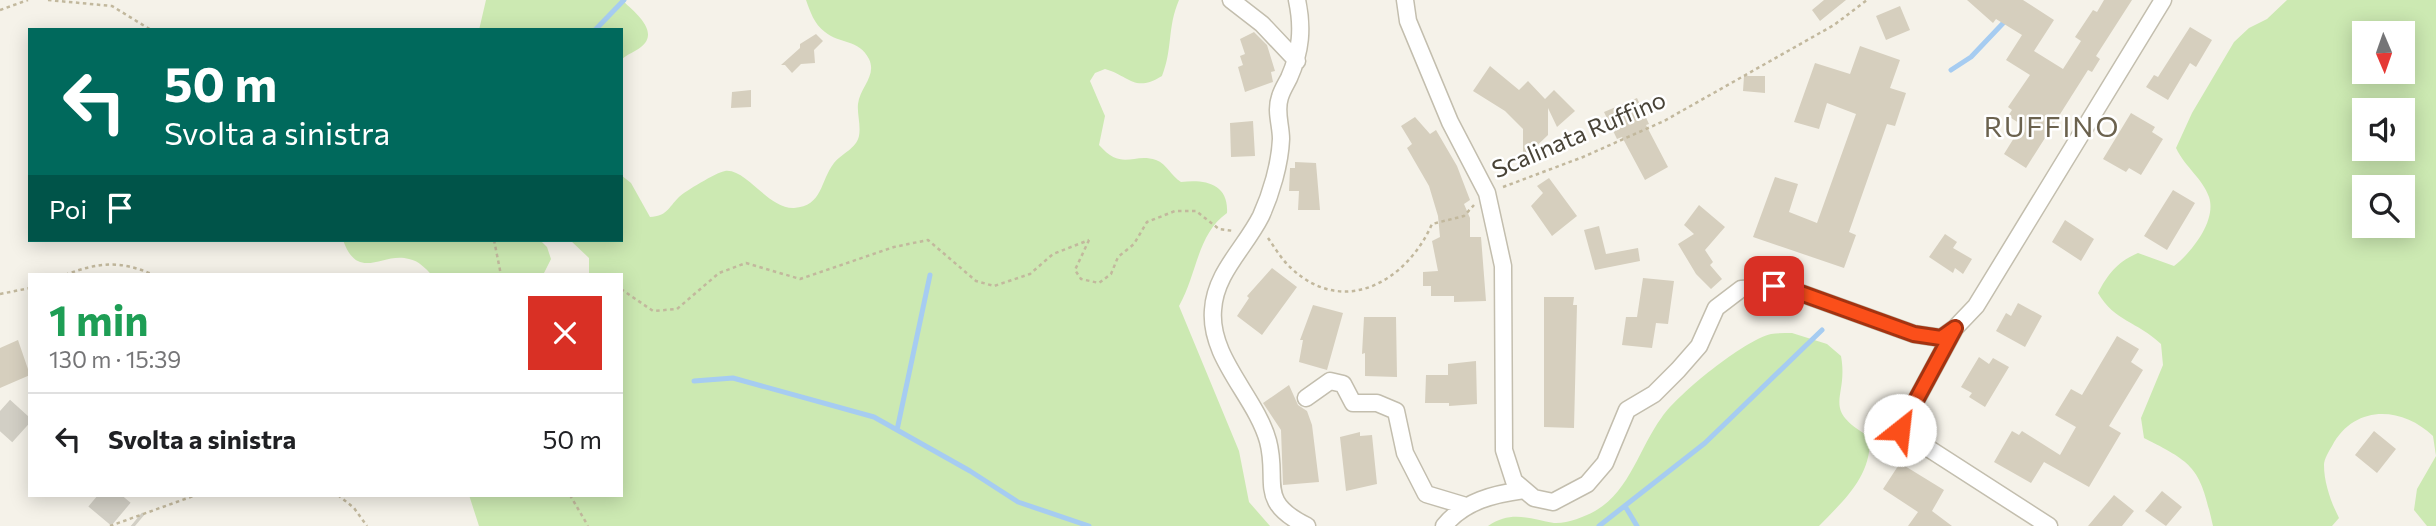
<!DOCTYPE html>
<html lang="it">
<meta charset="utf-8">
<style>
body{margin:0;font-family:Commissioner,sans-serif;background:#f2f2f2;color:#202124;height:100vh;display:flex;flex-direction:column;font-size:26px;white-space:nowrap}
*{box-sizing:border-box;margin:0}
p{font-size:23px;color:#757577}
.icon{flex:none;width:38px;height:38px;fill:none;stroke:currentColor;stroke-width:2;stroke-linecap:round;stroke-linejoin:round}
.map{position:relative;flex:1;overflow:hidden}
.details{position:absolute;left:28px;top:273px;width:595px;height:224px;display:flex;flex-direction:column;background:#fff;border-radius:0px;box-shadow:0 4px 18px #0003}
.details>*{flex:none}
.hud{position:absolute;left:28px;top:28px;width:595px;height:214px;border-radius:0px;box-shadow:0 4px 18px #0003;background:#00695c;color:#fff;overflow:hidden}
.needle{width:46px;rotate:178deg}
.fabs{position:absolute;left:2352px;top:21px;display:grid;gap:14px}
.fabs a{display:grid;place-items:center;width:63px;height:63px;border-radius:0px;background:#fff;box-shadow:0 4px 18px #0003;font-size:35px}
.pin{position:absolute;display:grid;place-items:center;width:60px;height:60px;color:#fff;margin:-30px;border-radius:14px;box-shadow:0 4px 10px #0006}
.me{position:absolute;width:77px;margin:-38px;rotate:29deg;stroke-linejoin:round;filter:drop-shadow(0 0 5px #0008)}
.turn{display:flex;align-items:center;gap:24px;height:147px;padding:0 21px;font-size:32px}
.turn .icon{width:91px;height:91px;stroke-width:2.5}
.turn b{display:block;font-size:49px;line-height:60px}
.then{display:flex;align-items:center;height:66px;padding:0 21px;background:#0003;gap:14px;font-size:26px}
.round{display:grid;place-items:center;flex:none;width:74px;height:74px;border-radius:0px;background:#f2f2f2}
.head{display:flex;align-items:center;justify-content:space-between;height:119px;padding:0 21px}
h1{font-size:42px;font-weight:700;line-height:52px;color:#1e9e55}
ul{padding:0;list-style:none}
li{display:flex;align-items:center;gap:21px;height:91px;padding:0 21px;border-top:2px solid #e0e0e0}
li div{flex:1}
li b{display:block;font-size:26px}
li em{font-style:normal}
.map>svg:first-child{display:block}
</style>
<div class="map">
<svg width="2436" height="526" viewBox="0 0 2436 526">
<rect width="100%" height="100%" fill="#f5f2e9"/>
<path fill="#cce9b2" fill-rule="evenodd" d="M486 0H622C633 11 661 31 641 47 635 52 627 54 621 60V30H479Z
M806 0H1179C1167 28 1173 48 1162 76 1134 93 1130 76 1105 69L1095 73 1090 81 1105 116 1099 145C1123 172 1133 152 1156 160 1167 164 1171 176 1181 182 1204 179 1229 183 1227 213 1197 234 1197 275 1179 306L1239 451 1249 502 1270 526H479L469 495H621V275H589V258L570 240H621V175L631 183 650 217C667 216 668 208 679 197 684 192 717 172 725 171 746 168 768 209 794 208 823 206 820 181 834 163 842 153 856 149 859 136 861 125 857 114 858 104 860 87 877 76 869 59 859 39 839 44 825 32 814 24 810 11 806 0Z
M2287 0H2436V526H2427L2414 510 2417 489 2436 456 2433 436C2402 406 2354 404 2332 446 2329 451 2324 459 2324 465 2324 483 2331 502 2339 518L2332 526H2213C2200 469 2196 464 2144 438L2141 418 2163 365 2161 344C2137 321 2115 322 2098 293 2108 274 2117 262 2138 253L2174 266C2191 253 2217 221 2209 197 2203 179 2185 167 2176 148L2192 113 2234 42 2249 28 2267 19ZM2403 33V72H2364V33ZM2403 110V149H2364V110ZM2403 187V226H2364V187Z
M343 240H540L547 247 551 259 544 273 534 275H432C425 268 419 261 409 259 383 251 358 283 343 240Z
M1792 333 1827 344 1841 356C1849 400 1819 407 1870 437 1871 477 1845 499 1819 526H1488C1512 510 1529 519 1554 523 1566 524 1584 517 1595 511 1630 491 1639 448 1662 417 1679 393 1743 341 1771 334 1778 333 1785 333 1792 333Z"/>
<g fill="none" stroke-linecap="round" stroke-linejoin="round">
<path stroke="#a6ccf1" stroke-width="5" d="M595 30 624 0
M1951 70 1971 57 2008 18
M694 381 733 378 874 417 970 471 1018 502 1089 526
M897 430 930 275
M1625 506 1637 526
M1599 526 1705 443 1822 330"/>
</g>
<path fill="#d6cfbe" d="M1824 0H1846L1820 21 1812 10Z
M1967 0H2023L2054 20 2034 51 2063 69 2081 41 2075 37 2093 10 2097 12 2104 0H2132L2096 56 2100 59 2092 72 2088 70 2026 168 2004 154 2022 125 2008 116 2012 110 2008 107 2030 75 2006 60 2022 35 1996 19 1993 23Z
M1900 6 1910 30 1886 40 1876 16Z
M2190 27 2212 40 2196 67 2190 63 2168 100 2146 87 2154 75 2158 77Z
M1254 32 1267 45 1275 71 1271 72 1273 82 1245 92 1238 67 1243 65 1240 56 1245 54 1240 39Z
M816 34 823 41 814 50 815 63 801 64 792 73 785 65H781L800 48V44Z
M1860 46 1900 60 1890 88 1906 93 1895 126 1887 124 1849 232 1856 235 1844 268 1753 237 1775 177 1798 184 1789 212 1817 223 1856 114 1827 103 1819 129 1794 122 1815 63 1850 74Z
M1490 66 1519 90 1528 81 1545 99 1554 90 1575 111 1557 127 1548 108V135L1523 159V129L1505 111 1473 91Z
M1744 76H1765V93L1743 91Z
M751 90V107L731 108 732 92Z
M1637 98 1649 124 1646 125 1668 167 1645 180 1622 137 1617 139 1604 112Z
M2131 113 2155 127 2152 132 2163 139 2141 175 2129 168 2126 172 2103 159Z
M1415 117 1430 134 1436 130 1457 166 1470 200 1464 204 1470 218V237H1481L1486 301 1454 302V296H1431V286H1423V272L1438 271 1432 241 1440 237 1438 216 1429 186 1407 148 1412 144 1401 126Z
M1253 121 1255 156 1231 157 1230 123Z
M1295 162 1316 163 1320 210H1298L1299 191H1289L1290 168H1295Z
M1549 178 1577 216 1552 236 1531 206 1543 193 1537 186Z
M2173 190 2195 203 2167 250 2144 236Z
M1699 205 1725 227 1705 250 1713 262 1710 265 1722 279 1711 289 1696 274 1678 244 1694 234 1684 225Z
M2065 220 2094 239 2081 261 2052 242Z
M1599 226 1606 254 1638 248 1640 261 1595 270 1584 230Z
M1945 234 1957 242 1953 248 1972 259 1963 274 1955 268 1953 273 1929 257Z
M1272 268 1297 287 1262 335 1237 316 1249 298 1247 296Z
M1643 278 1674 281 1668 324 1656 323 1652 348 1622 345 1626 317H1637Z
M1544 297H1574L1573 305H1577L1574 428 1544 427Z
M2018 303 2042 316 2025 347 1996 331 2006 313 2011 316Z
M1313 305 1343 313 1327 370 1299 362 1303 340H1300Z
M1364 317H1396L1397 377 1365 376V353L1362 354Z
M2117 336 2139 349 2131 362 2143 370 2109 426 2121 433 2089 487 2044 462 2031 483 1994 462 2012 431 2019 435 2022 431 2060 455 2076 427 2055 415 2071 389 2082 395Z
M18 340 30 375 0 388V348Z
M1979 357 1989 364 1993 358 2009 367 1985 407 1969 397 1972 393 1961 387Z
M1476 361 1477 404 1449 406V403H1425L1426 375H1448V364Z
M1289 385 1298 405 1307 411 1312 425 1319 482 1283 485 1281 430 1263 403Z
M2374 431 2396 449 2377 473 2355 455Z
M1360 432V436L1372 435 1377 484 1346 491 1340 437Z
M1900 463 1944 490 1932 511 1952 526H1908L1918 512 1883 489Z
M2162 491 2182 507 2166 526 2145 511Z
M2114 495 2134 511 2122 526H2088Z"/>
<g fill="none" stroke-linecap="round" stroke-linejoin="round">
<path stroke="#d2cfc5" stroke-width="30" stroke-dasharray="30 15" stroke-linecap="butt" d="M0 411 30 438
M98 495 135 526"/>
<g stroke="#c3beae" stroke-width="19">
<path id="street" d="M1231 0 1262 24 1297 61
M1297 0C1303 28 1301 51 1289 78 1286 84 1282 90 1280 97 1275 111 1281 125 1281 139 1280 164 1271 194 1261 216 1245 248 1215 273 1213 310 1209 358 1256 397 1268 441 1279 482 1256 501 1307 526
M1405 0 1408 21 1450 122 1487 193 1503 266 1504 450 1514 481 1534 498 1553 502 1587 484 1605 463 1627 410 1654 394 1678 370 1699 346 1716 308 1741 289 1774 287 1792 290 1914 334 1941 338 1955 328 1976 306 2163 0
M1954 330 1900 430 2049 526
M1306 398 1330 381 1343 384 1353 403H1377L1396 411 1405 453 1426 494 1466 506
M1444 526C1464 501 1494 494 1524 490"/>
</g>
<path stroke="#c2b89d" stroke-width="2.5" stroke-dasharray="3.5 3.5" stroke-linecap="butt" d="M48 0 112 6 151 30
M0 10 28 0
M1503 187 1583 157 1664 121 1834 25 1867 0
M1268 238C1275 248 1282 260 1291 268 1344 318 1407 281 1432 224L1464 216 1474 205
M494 240 501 275
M1089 240 1075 270 1081 279 1099 283 1111 274 1118 257 1134 244 1147 222 1175 211H1196L1219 229 1234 231
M65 275C99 262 120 260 154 275
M621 289 653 311 677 309 719 273 746 263 800 279 894 247 928 240 976 281 994 286 1030 274 1053 254 1089 240
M0 294 30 288
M338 495 354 508 367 526
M570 495 588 526
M110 526 196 495"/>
<use href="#street" stroke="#fff" stroke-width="16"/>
</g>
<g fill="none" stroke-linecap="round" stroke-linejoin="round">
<g stroke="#a33311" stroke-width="18">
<path id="route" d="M1774 286 1792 290 1914 334 1941 338 1955 328 1900 430"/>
</g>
<use href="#route" stroke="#fb4f1a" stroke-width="12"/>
</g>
<g text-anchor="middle" stroke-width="5" stroke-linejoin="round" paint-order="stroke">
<g font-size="24" fill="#484337" stroke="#fff">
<text transform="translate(1579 135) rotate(-23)" y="8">Scalinata Ruffino</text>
</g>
<g font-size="28" letter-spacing="2" fill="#6b624e" stroke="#fff">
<text x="2052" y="137">RUFFINO</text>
</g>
</g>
</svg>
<div class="fabs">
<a><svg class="needle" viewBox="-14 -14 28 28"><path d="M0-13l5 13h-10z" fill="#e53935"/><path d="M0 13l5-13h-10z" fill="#757577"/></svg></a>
<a><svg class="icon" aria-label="sound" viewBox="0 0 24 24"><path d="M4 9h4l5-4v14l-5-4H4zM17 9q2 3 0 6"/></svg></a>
<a><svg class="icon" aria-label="search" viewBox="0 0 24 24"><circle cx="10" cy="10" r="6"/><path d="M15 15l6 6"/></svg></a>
</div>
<div class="pin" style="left:1774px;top:286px;background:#d93025"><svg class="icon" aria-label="arrive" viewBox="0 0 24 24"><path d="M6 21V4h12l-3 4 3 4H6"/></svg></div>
<svg class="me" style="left:1900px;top:430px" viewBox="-20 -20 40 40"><circle r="19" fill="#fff"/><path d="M0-13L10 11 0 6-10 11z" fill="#fb4f1a"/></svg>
<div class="hud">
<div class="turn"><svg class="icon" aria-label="left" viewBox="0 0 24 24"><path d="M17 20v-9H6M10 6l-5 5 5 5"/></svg><div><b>50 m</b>Svolta a sinistra</div></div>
<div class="then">Poi<svg class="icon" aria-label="arrive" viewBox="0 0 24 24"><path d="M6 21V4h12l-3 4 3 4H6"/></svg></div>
</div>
<section class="details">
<div class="head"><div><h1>1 min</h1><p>130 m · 15:39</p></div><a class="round" style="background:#d93025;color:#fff"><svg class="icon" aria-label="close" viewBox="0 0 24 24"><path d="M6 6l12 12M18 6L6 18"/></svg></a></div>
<ul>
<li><svg class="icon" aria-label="left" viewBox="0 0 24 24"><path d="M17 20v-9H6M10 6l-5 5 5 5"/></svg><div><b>Svolta a sinistra</b></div><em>50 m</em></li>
</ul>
</section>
</div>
